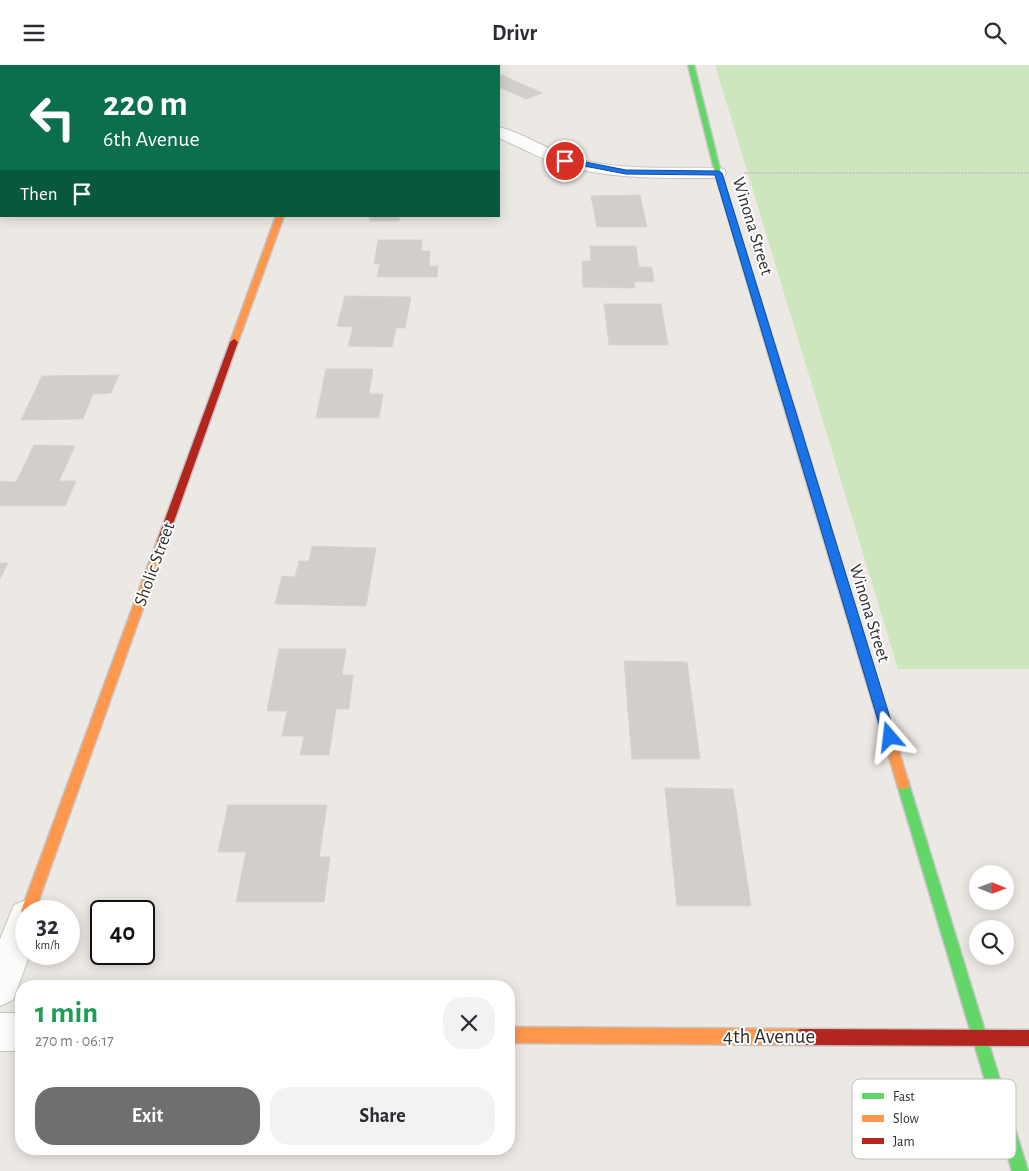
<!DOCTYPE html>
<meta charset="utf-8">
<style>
body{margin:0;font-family:"Alegreya Sans",sans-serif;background:#f2f2f3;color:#2b2b33;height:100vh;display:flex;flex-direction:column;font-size:19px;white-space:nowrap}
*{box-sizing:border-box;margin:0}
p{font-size:16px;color:#7c7c81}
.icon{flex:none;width:28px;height:28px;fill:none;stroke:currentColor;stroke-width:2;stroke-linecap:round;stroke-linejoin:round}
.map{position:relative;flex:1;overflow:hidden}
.details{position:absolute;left:15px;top:915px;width:500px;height:175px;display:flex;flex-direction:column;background:#fff;border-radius:20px;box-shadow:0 2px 12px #0003}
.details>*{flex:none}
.guide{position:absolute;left:0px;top:0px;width:500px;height:152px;box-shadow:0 2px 12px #0003;background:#0b6e4f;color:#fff;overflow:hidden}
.needle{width:32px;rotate:91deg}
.fabs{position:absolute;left:969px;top:800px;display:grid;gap:10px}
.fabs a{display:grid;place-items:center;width:45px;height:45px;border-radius:50%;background:#fff;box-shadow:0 2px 12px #0003;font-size:25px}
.speed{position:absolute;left:15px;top:835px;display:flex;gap:10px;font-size:25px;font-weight:700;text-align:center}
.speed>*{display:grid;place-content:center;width:65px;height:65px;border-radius:50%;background:#fff;box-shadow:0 2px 12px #0003;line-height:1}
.speed small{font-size:12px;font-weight:400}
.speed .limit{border:2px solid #111;border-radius:8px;background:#fff;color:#111}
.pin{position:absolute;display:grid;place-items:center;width:42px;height:42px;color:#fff;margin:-21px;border:2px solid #fff;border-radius:50%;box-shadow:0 1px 5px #0007}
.me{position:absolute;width:55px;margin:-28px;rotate:343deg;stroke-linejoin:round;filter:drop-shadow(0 0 4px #0008)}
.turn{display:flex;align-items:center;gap:18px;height:105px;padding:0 20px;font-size:22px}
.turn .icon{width:65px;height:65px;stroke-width:2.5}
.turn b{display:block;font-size:35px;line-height:42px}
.then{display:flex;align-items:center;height:48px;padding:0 20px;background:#0003;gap:10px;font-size:19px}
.round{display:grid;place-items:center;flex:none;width:52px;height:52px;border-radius:20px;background:#f2f2f3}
.head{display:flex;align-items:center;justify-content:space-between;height:85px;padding:0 20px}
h1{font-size:30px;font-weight:700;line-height:38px;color:#1e9e55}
.button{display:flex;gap:10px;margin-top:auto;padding:10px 20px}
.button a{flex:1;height:58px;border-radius:20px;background:#706f6e;color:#fff;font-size:20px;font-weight:700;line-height:58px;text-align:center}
.button a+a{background:#f2f2f3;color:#2b2b33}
header{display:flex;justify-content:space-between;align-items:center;height:65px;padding:0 20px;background:#fff;font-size:22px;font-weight:700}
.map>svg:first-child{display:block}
</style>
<header><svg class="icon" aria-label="menu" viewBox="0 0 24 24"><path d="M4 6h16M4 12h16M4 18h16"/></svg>Drivr<svg class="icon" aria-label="search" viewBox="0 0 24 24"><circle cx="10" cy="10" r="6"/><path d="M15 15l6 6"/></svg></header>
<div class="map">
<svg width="1029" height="1106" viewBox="0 0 1029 1106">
<rect width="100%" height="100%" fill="#ece8e4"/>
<path fill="#cee6be" d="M715 0H1029V604H898Z"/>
<path fill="#d1cecb" stroke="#d7d4d0" d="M499 9 543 28 526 34 499 22Z
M640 130 647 162H597L591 131Z
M370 151H400L399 156H369Z
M378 175H422L421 186H430L429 201H438L437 212H377L380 199H374Z
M590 181H636L639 202H652L654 217H634L635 223 583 222 582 196H591Z
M345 231 411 232 405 263H396L392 282 348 281 353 262 337 261Z
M604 239H661L668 280H609Z
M326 304H373L369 329H383L379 353H316Z
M119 310 111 328 93 329 83 354 21 355 42 311Z
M34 380 75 381 59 416H76L65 441H0V416L16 417Z
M312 481 376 483 366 541 275 539 282 511 295 512 299 496H309Z
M0 498H8L0 514Z
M279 584H346L342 610H353L349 644H336L329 690H300L304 671H282L287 646H267Z
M624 596 687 597 700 694H632Z
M665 723 733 724 751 841H677Z
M228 740H327L319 792H330L324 837H236L246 787H218Z"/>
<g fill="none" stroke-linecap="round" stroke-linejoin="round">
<g stroke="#c5c4c5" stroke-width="2">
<path id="street" d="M343 0H358L359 1H344Z
M499 62C525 69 548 85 573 93 620 106 670 102 718 103L724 104 726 108 724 112 718 113C665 113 613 115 562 100 540 94 520 82 499 73Z
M26 835 38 840 41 846H26V889H30L13 935 0 941V874L14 840Z
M0 948H21V986H0Z"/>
</g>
<g stroke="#c5c4c5" stroke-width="3">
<path id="fast" d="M688 0H694L721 108 797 352 795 354 792 355 787 352 715 108Z
M903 714 908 715 909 719 1028 1106H1012L897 719 898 715Z"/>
</g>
<g stroke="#c5c4c5" stroke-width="3">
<path id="slow" d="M276 151H284L238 277 237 279H231L230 277Z
M792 349 797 352 909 719 908 723 903 724 898 723 897 719 787 352Z
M162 472 167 476 35 846H26V852L23 851 21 846 157 476Z
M509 962 800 964 805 967 808 972 805 977 800 980 509 978Z"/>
</g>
<g stroke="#c5c4c5" stroke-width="3">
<path id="jam" d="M234 274 238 277 167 476 162 480 158 479 157 476 230 277Z
M800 964 1029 965V981L800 980 795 977 792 972 795 967Z"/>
</g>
<path stroke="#c9c9c8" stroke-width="2" stroke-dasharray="2.5 1" stroke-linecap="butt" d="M744 108H1029"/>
<use href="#street" fill="#fcfcfb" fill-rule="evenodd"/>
<use href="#fast" fill="#63d668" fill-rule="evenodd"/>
<use href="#slow" fill="#ff974d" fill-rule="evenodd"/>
<use href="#jam" fill="#b3261e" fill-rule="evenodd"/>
</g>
<path fill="#1a73e8" stroke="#114b97" d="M565 93 626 105 718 106 722 108 896 672 894 675 890 677 883 672 715 110 626 109 563 97Z"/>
<g text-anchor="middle" stroke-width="4" stroke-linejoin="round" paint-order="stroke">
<g font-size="18" fill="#2e2e2e" stroke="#fff">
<text transform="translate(753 161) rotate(73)" y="6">Winona Street</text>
<text transform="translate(154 499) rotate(-70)" y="6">Sholic Street</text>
<text transform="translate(870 548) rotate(73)" y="6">Winona Street</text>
</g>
<g font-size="21" fill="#2e2e2e" stroke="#fff">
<text x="769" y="978">4th Avenue</text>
</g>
</g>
<rect x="852" y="1014" width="164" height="80" rx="8" fill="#fff" stroke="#c0c0c0" stroke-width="1"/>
<rect x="862" y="1028" width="22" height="6" fill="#63d668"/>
<rect x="862" y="1050" width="22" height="7" fill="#ff974d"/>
<rect x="862" y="1073" width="22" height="6" fill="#b3261e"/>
<g font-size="14" fill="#2e2e2e">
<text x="893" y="1036">Fast</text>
<text x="893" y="1058">Slow</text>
<text x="893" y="1081">Jam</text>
</g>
</svg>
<div class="fabs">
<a><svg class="needle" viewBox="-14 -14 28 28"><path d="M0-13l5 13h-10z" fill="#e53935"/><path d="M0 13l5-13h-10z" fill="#7c7c81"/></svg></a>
<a><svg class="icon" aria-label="search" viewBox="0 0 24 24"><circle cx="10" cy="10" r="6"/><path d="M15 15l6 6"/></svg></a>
</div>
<div class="speed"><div>32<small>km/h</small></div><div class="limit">40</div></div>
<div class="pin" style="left:565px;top:96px;background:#d93025"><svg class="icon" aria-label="arrive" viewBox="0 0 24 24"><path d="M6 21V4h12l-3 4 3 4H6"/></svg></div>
<svg class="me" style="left:890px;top:672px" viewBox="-20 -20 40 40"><path d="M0-17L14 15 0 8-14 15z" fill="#1a73e8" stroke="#fff" stroke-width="4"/></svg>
<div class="guide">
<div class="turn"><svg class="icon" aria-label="left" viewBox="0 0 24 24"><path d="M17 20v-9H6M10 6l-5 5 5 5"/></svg><div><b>220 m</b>6th Avenue</div></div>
<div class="then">Then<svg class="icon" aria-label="arrive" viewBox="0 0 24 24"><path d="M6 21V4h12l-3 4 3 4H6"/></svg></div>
</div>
<section class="details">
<div class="head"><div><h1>1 min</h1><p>270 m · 06:17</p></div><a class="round"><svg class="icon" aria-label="close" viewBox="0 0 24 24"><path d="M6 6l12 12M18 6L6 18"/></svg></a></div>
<div class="button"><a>Exit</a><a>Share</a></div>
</section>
</div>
